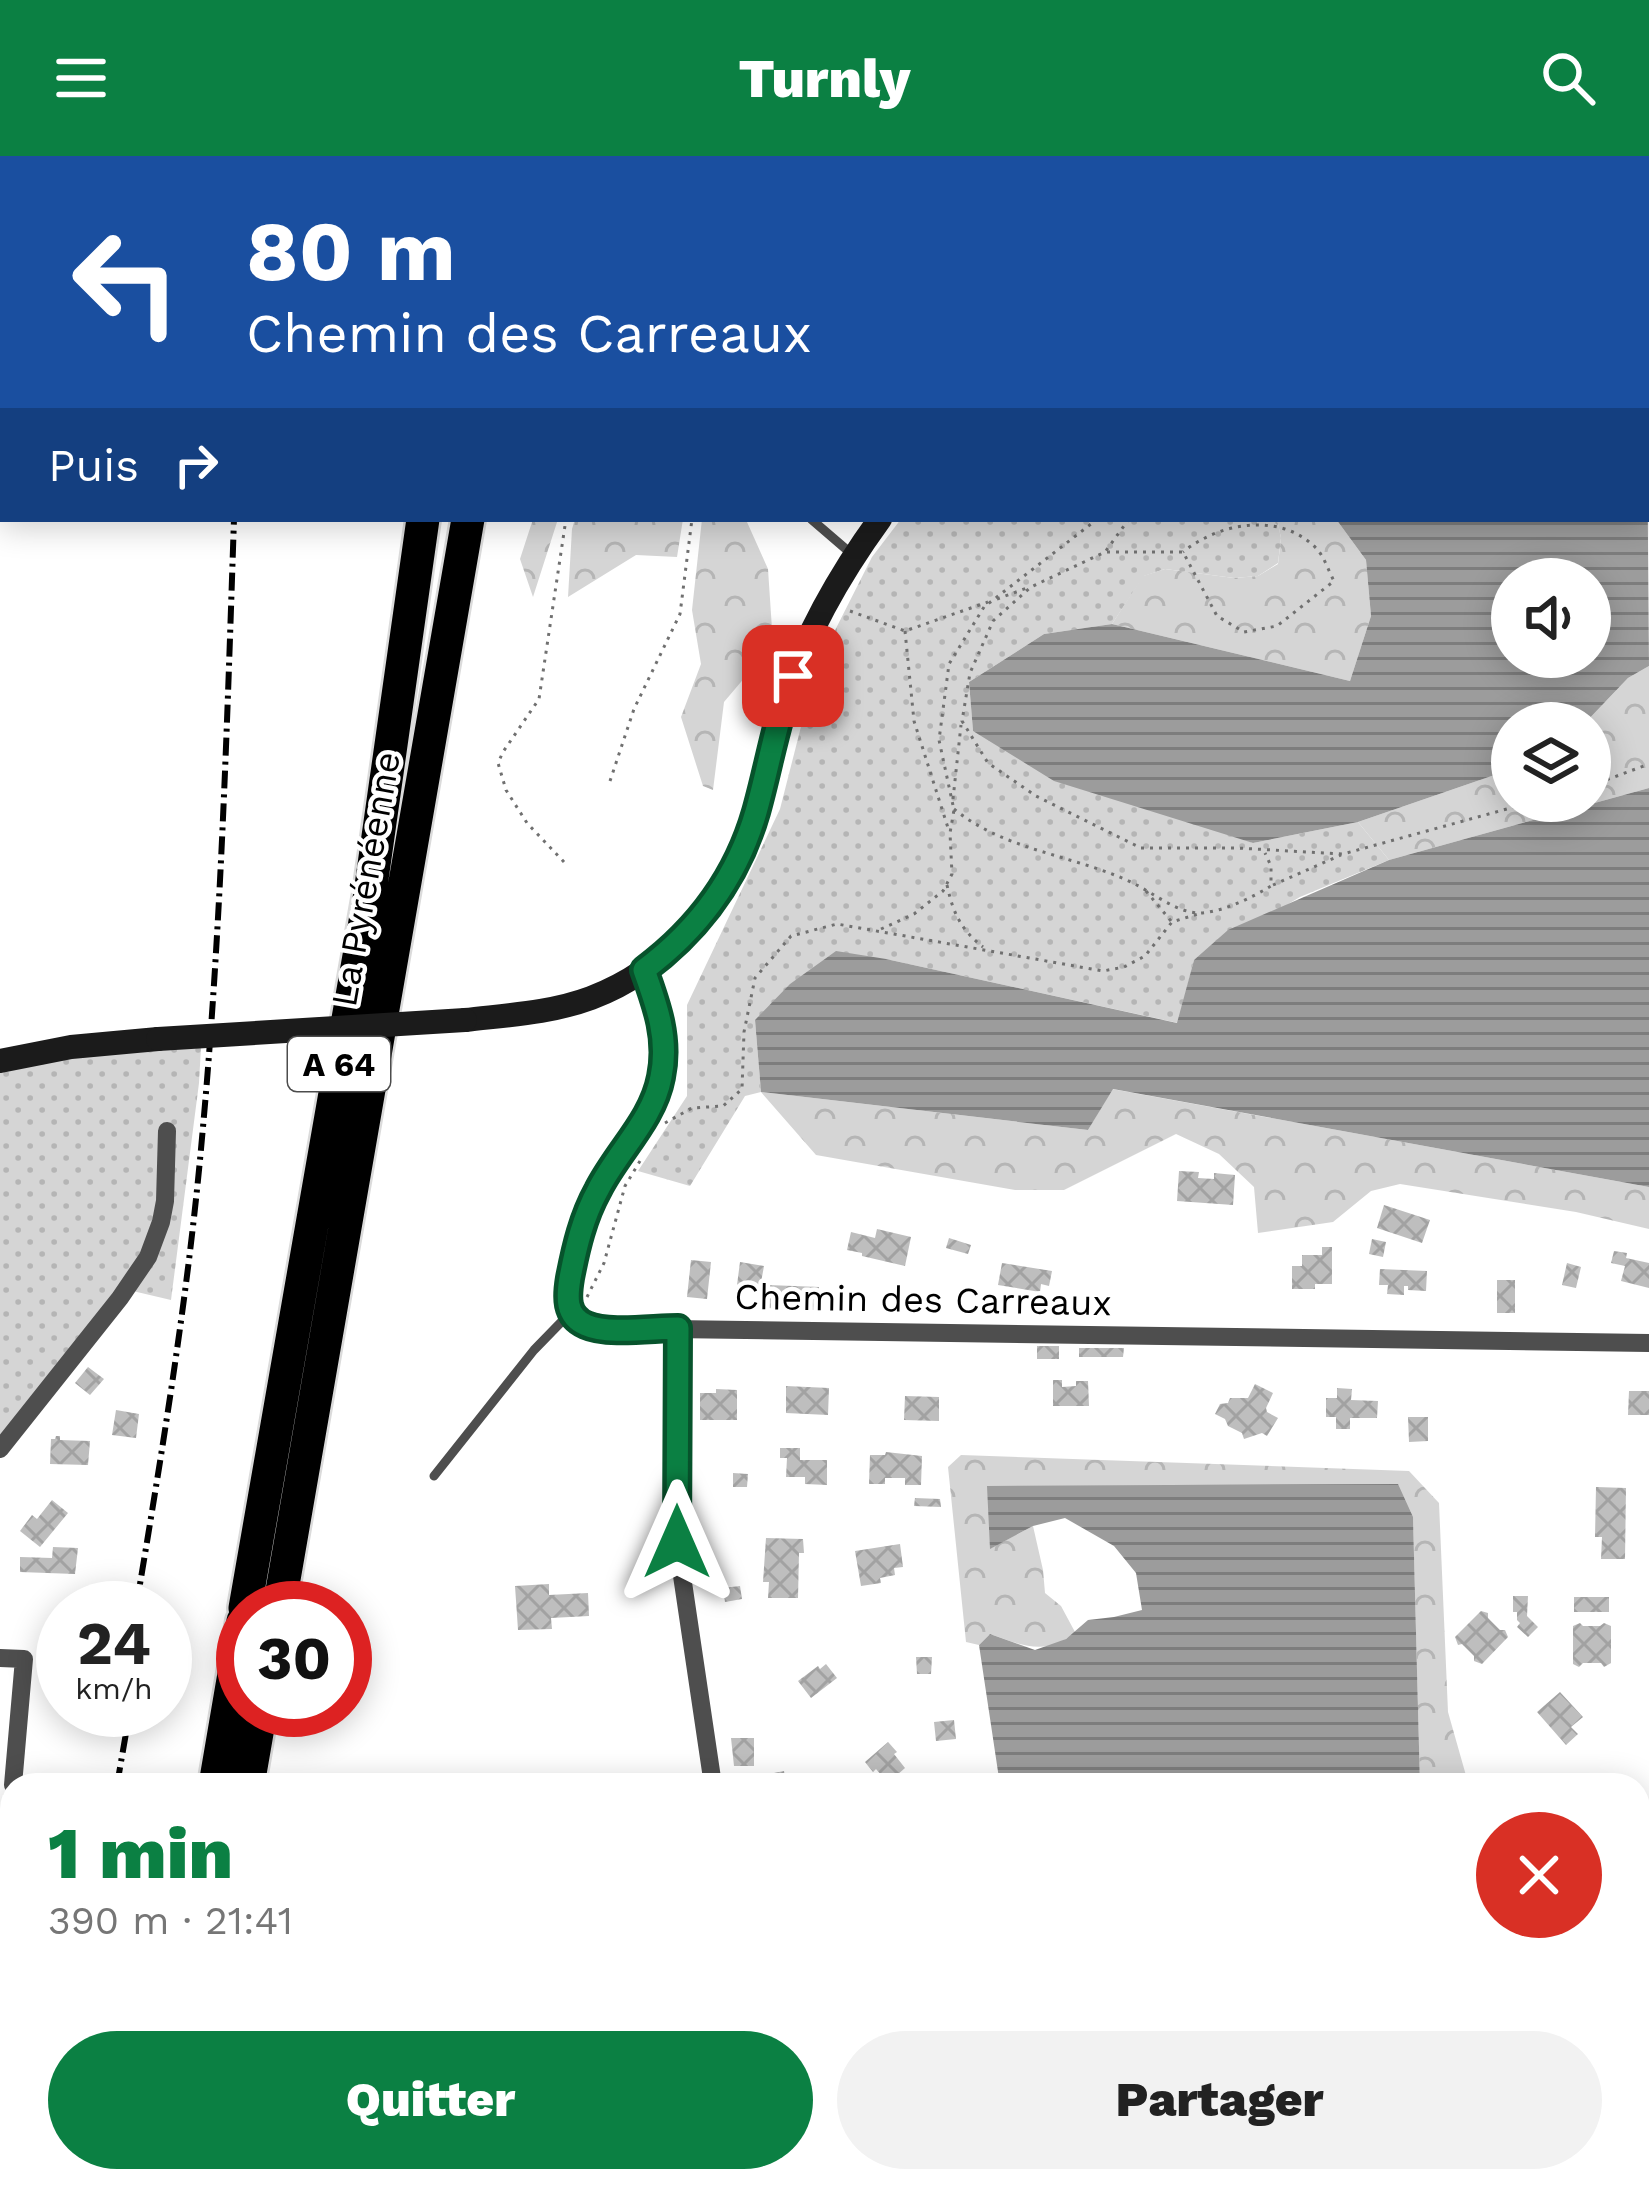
<!DOCTYPE html>
<html lang="fr">
<meta charset="utf-8">
<style>
body{margin:0;font-family:"Work Sans",sans-serif;background:#f2f2f2;color:#222;height:100vh;display:flex;flex-direction:column;font-size:45px;white-space:nowrap}
*{box-sizing:border-box;margin:0}
p{font-size:39px;color:#767676}
.icon{flex:none;width:66px;height:66px;fill:none;stroke:currentColor;stroke-width:2;stroke-linecap:round;stroke-linejoin:round}
.map{position:relative;flex:1;overflow:hidden}
.sheet{position:absolute;left:0px;top:1617px;width:1650px;height:420px;display:flex;flex-direction:column;background:#fff;border-radius:36px 36px 0 0;box-shadow:0 6px 30px #0003}
.sheet>*{flex:none}
.banner{position:absolute;left:0px;top:0px;width:1650px;height:366px;box-shadow:0 6px 30px #0003;background:#1a4fa0;color:#fff;overflow:hidden}
.fabs{position:absolute;left:1491px;top:402px;display:grid;gap:24px}
.fabs a{display:grid;place-items:center;width:120px;height:120px;border-radius:50%;background:#fff;box-shadow:0 6px 30px #0003;font-size:60px}
.speed{position:absolute;left:36px;top:1425px;display:flex;gap:24px;font-size:60px;font-weight:700;text-align:center}
.speed>*{display:grid;place-content:center;width:156px;height:156px;border-radius:50%;background:#fff;box-shadow:0 6px 30px #0003;line-height:1}
.speed small{font-size:30px;font-weight:400}
.speed .limit{border:18px solid #d22;background:#fff;color:#111}
.pin{position:absolute;display:grid;place-items:center;width:102px;height:102px;color:#fff;margin:-51px;border-radius:24px;box-shadow:0 6px 18px #0006}
.me{position:absolute;width:132px;margin:-66px;rotate:0deg;stroke-linejoin:round;filter:drop-shadow(0 0 9px #0008)}
.turn{display:flex;align-items:center;gap:42px;height:252px;padding:0 48px;font-size:54px}
.turn .icon{width:156px;height:156px;stroke-width:2.5}
.turn b{display:block;font-size:84px;line-height:102px}
.then{display:flex;align-items:center;height:114px;padding:0 48px;background:#0003;gap:24px;font-size:45px}
.round{display:grid;place-items:center;flex:none;width:126px;height:126px;border-radius:63px;background:#f2f2f2}
.headline{display:flex;align-items:center;justify-content:space-between;height:204px;padding:0 48px}
h1{font-size:72px;font-weight:800;line-height:90px;color:#0b8043}
.action{display:flex;gap:24px;margin-top:auto;padding:24px 48px}
.action a{flex:1;height:138px;border-radius:72px;background:#0b8043;color:#fff;font-size:48px;font-weight:800;line-height:138px;text-align:center}
.action a+a{background:#f2f2f2;color:#222}
header{display:flex;justify-content:space-between;align-items:center;height:156px;padding:0 48px;background:#0b8043;color:#fff;font-size:54px;font-weight:800}
.map>svg:first-child{display:block}
</style>
<header><svg class="icon" aria-label="menu" viewBox="0 0 24 24"><path d="M4 6h16M4 12h16M4 18h16"/></svg>Turnly<svg class="icon" aria-label="search" viewBox="0 0 24 24"><circle cx="10" cy="10" r="6"/><path d="M15 15l6 6"/></svg></header>
<div class="map">
<svg width="1649" height="2037" viewBox="0 0 1649 2037">
<defs>
<pattern id="grass-dots" width="8" height="8" patternUnits="userSpaceOnUse" patternTransform="scale(3)"><rect width="8" height="8" fill="#d5d5d5"/><path d="M2 2h.1M6 6h.1" fill="none" stroke="#b5b5b5" stroke-width="1.8" stroke-linecap="round"/></pattern>
<pattern id="forest-crowns" width="20" height="18" patternUnits="userSpaceOnUse" patternTransform="scale(3)"><rect width="20" height="18" fill="#d5d5d5"/><path d="M2 6a3 3 0 1 1 6 0M12 15a3 3 0 1 1 6 0" fill="none" stroke="#b5b5b5"/></pattern>
<pattern id="water-rules" width="6" height="5" patternUnits="userSpaceOnUse" patternTransform="scale(3)"><rect width="6" height="5" fill="#9c9c9c"/><path d="M0 2.5h6" fill="none" stroke="#7d7d7d"/></pattern>
<pattern id="building-cross-hatch" width="8" height="8" patternUnits="userSpaceOnUse" patternTransform="scale(3)"><rect width="8" height="8" fill="#bebebe"/><path d="M0 0l8 8M0 8l8-8" fill="none" stroke="#a2a2a2"/></pattern>
</defs>
<rect width="100%" height="100%" fill="#fff"/>
<path fill="url(#grass-dots)" d="M1175 0H1649V109L1647 3H1173Z
M901 363H1277L1281 382 1278 407 1258 420 1234 422 1165 413 1144 420 1112 468 1044 478 969 526 973 575 1253 687 1358 666 1389 704 1300 741 1194 804 1178 867 886 803 755 864 761 936 745 940 690 1030 638 1015 687 940V849L780 653 816 512 872 401Z
M201 891 199 927 171 1144 120 1132 0 1282V916L48 904Z"/>
<path fill="url(#forest-crowns)" d="M533 363H558L533 441 520 403Z
M575 363H683L677 401 636 399 568 441 572 373Z
M702 363H744L747 366 768 413 773 488 724 546 713 634 703 630 681 561 701 508 692 454Z
M1277 363H1336L1366 404 1371 460 1350 525 1112 468 1143 420 1165 413 1234 422 1258 420 1278 408 1281 382Z
M1649 510V632L1389 704 1358 666 1512 613V645H1590V567H1585L1628 522Z
M1112 933 1649 1031V1073L1576 1056 1400 1028 1371 1035 1333 1066 1258 1077 1254 1031 1219 998 1176 978 1064 1034H1015L816 999 761 936 1088 974Z
M961 1299 1409 1315 1439 1347 1448 1556 1467 1623 1466 1629H1420L1413 1362 988 1330 991 1392 1033 1370 1043 1414 1045 1437 1061 1450 1075 1476C1047 1501 1021 1489 990 1478L979 1489 966 1486 948 1311Z"/>
<path fill="url(#water-rules)" fill-rule="evenodd" d="M1647 261 1649 510 1628 522 1585 567H1512V613L1358 666 1253 687 1054 625 973 575 969 526 1044 478 1112 468 1350 525 1371 460 1366 404 1336 363H1647ZM1512 423H1590V501H1512Z
M1649 632V1031L1113 933 1088 974 761 936 755 864 790 828 836 795 886 803 1177 867 1194 804 1228 774 1389 704Z
M1398 1328 1413 1361 1420 1629H1000L979 1489 990 1478 1035 1494 1066 1483 1088 1464 1114 1461 1142 1454 1136 1417 1114 1390 1065 1362 1033 1370 990 1393 987 1330Z
M1638 1730H1649V2037H1238L1237 2025H1638Z
M956 2025H1055L1008 2037H974Z"/>
<path fill="url(#building-cross-hatch)" d="M1179 1015 1199 1016 1198 1022 1214 1023V1017L1235 1019 1233 1049 1177 1045Z
M1384 1049 1430 1064 1422 1087 1377 1072Z
M877 1073 911 1081 905 1110 862 1100V1097L847 1094 851 1076 875 1082Z
M949 1082 971 1089 968 1098 946 1092Z
M1372 1083 1386 1086 1383 1101 1369 1098Z
M1322 1091H1332V1128H1315V1133H1292V1110H1302V1099H1322Z
M1614 1095 1627 1097 1626 1102 1649 1107V1132L1621 1125 1625 1110 1611 1107Z
M691 1104 711 1106 707 1143 687 1141Z
M740 1106 764 1110 760 1132 737 1129Z
M1002 1107 1052 1115 1049 1130 1041 1128 1040 1136 998 1129Z
M1567 1107 1581 1111 1576 1132 1562 1129Z
M1380 1113 1427 1115 1426 1135 1408 1134V1130H1404V1139L1387 1138 1388 1129H1379Z
M1497 1124H1515V1157H1497Z
M768 1129 819 1131 818 1154 767 1152Z
M1037 1190H1059V1203H1037Z
M1079 1192H1124L1123 1201H1079Z
M88 1211 104 1223 90 1239 75 1227Z
M1053 1224H1062V1231L1076 1230V1225H1088L1089 1250H1053Z
M1255 1228 1273 1237 1266 1252 1267 1256 1278 1262 1267 1280 1262 1277 1244 1283 1242 1277 1228 1270 1225 1263 1215 1258 1220 1248 1228 1247 1230 1242H1248Z
M786 1230 829 1232 828 1259 786 1257Z
M1337 1232 1352 1233 1351 1244 1378 1245 1377 1262H1350V1273H1336V1261H1326V1242H1337Z
M716 1233 737 1234V1264H700V1237H716Z
M1629 1235H1649V1259H1628Z
M905 1240 939 1241V1265L904 1264Z
M116 1254 139 1258 136 1282 112 1279Z
M1408 1261H1428V1285L1409 1286Z
M56 1280H60V1284L90 1285 88 1309 50 1308 51 1283H55Z
M780 1292H800V1304H827V1329L805 1328V1321H786L787 1302H780Z
M886 1296 922 1300 921 1329H905V1322H885V1328H869L870 1299H885Z
M733 1317 748 1318 747 1331H733Z
M1596 1331 1626 1332 1625 1403H1601L1602 1381H1595Z
M915 1342 940 1343 941 1351 914 1350Z
M52 1344 68 1357 40 1391 20 1375 32 1359 37 1363Z
M766 1382 803 1383 804 1397H799L798 1442H768L769 1426H763Z
M900 1388 903 1411 894 1412 895 1419 880 1422 881 1427 861 1430 855 1395Z
M53 1391 78 1392 75 1418 20 1416V1401L52 1402Z
M549 1428V1439L588 1437 589 1460 551 1462 552 1473 518 1474 515 1430Z
M740 1430 742 1443 725 1446 723 1432Z
M1513 1440H1528L1527 1460 1538 1471 1528 1481 1517 1471 1520 1467 1517 1464V1456H1513Z
M1574 1441H1609V1456H1574Z
M1481 1455 1488 1457V1462L1500 1474H1505L1508 1481 1482 1508 1474 1505V1500L1462 1488 1458 1489 1455 1481Z
M1580 1467 1583 1470H1600L1604 1467 1611 1470V1507L1604 1511 1601 1507H1583L1579 1511 1573 1508V1470Z
M916 1501H932L931 1518H917Z
M826 1508 837 1522 811 1542 798 1525 818 1510 820 1513Z
M1560 1536 1583 1561 1571 1571 1578 1578 1566 1589 1537 1556Z
M954 1564 956 1583 936 1585 934 1566Z
M731 1582H754V1610H734Z
M888 1586 897 1596 894 1598 905 1612 888 1627 876 1613 873 1616 865 1606Z
M784 1615 786 1629H765L764 1619Z"/>
<g fill="none" stroke-linecap="round" stroke-linejoin="round">
<g stroke="#dbdbdb" stroke-width="38">
<path id="motorway" d="M462 3 463 0
M566 3 567 0
M245 1452 370 737 423 363
M279 1452 468 363
M215 1629 243 1465
M248 1629 261 1554
M146 2037 148 2025
M179 2037 181 2025"/>
</g>
<path stroke="#707070" stroke-width="3" stroke-dasharray="3 6" stroke-linecap="butt" d="M1315 0 1318 3
M678 3 679 0
M1263 3 1267 0
M1520 3 1527 0
M1129 363 1105 396 1031 431 993 465 970 517 962 565 988 607 1036 640 1141 692H1237L1343 698 1536 645
M1107 396H1183L1217 460 1244 476 1277 470 1334 425C1328 414 1324 400 1316 392 1279 355 1219 367 1183 396
M997 443 1027 432
M850 455 905 475 988 446
M905 475 914 565 949 675
M610 625 634 553 680 458 692 363
M1590 630 1649 608
M953 643 961 569
M954 653C1005 695 1075 699 1133 727 1153 737 1179 758 1201 757 1225 755 1251 742 1271 730V710L1265 697
M564 706 527 667 506 634 498 607 503 596 539 543 566 363
M947 729C953 757 961 774 983 791
M1273 729 1341 699
M1146 735 1171 765
M881 773 914 758 943 735 952 718 950 677 954 654 939 584 949 508 984 451 1091 368V363
M665 967 692 952 723 950 742 933 744 876 755 822 791 780 837 768 1103 815 1124 811 1145 800 1172 766 1201 757
M587 1141 604 1107 625 1030 643 1000
M530 2037 534 2025"/>
<path stroke="#4e4e4e" stroke-width="9" d="M363 0 365 3
M796 3V0
M811 363 854 400
M434 1320 534 1194 571 1156"/>
<path stroke="#4e4e4e" stroke-width="18" d="M644 814C657 850 669 883 661 922 653 961 621 994 601 1027 585 1054 577 1085 571 1115 566 1146 563 1163 598 1172L1649 1187
M678 1172 677 1386 713 1629
M0 1293 120 1142 148 1101 161 1066 165 1045 167 975
M0 1502 24 1503 13 1629
M0 1781 12 1642"/>
<path stroke="#1b1b1b" stroke-width="24" d="M1152 3 1154 0
M465 864C507 859 551 857 591 842 665 814 725 748 750 674 765 630 771 584 785 540 807 476 840 418 880 363
M0 905 71 891 158 883"/>
<use href="#motorway" stroke="#000" stroke-width="33"/>
<path stroke="#000" stroke-width="6" stroke-dasharray="18 6 3 6" stroke-linecap="butt" d="M255 3V0
M136 1452C162 1296 188 1140 202 982 221 776 227 570 234 363
M117 1629 130 1554
M40 2037 42 2025"/>
<path stroke="#1b1b1b" stroke-width="24" d="M158 883 465 864"/>
</g>
<g fill="none" stroke-linecap="round" stroke-linejoin="round">
<g stroke="#07532c" stroke-width="30">
<path id="route" d="M677 1386 678 1172C653 1172 608 1179 586 1169 565 1160 567 1140 570 1122 576 1091 583 1061 598 1034 617 996 653 964 661 921 669 883 657 850 644 814 699 773 737 722 756 656 769 610 776 564 793 520"/>
</g>
<use href="#route" stroke="#0b8043" stroke-width="21"/>
</g>
<g text-anchor="middle" stroke-width="9" stroke-linejoin="round" paint-order="stroke">
<rect fill="#fff" stroke="#4c4c4c" stroke-width="3" x="288" y="881" width="102" height="54" rx="9"/>
<g font-size="33" font-weight="bold" fill="#000">
<text x="339" y="920">A 64</text>
</g>
<g font-size="36" fill="#000" stroke="#fff">
<text transform="translate(365 723) rotate(-80)" y="13">La Pyrénéenne</text>
<text transform="translate(923 1143) rotate(1)" y="13">Chemin des Carreaux</text>
</g>
</g>
</svg>
<div class="fabs">
<a><svg class="icon" aria-label="sound" viewBox="0 0 24 24"><path d="M4 9h4l5-4v14l-5-4H4zM17 9q2 3 0 6"/></svg></a>
<a><svg class="icon" aria-label="layers" viewBox="0 0 24 24"><path d="M12 4l9 5-9 5-9-5zM3 14l9 5 9-5"/></svg></a>
</div>
<div class="speed"><div>24<small>km/h</small></div><div class="limit">30</div></div>
<div class="pin" style="left:793px;top:520px;background:#d93025"><svg class="icon" aria-label="arrive" viewBox="0 0 24 24"><path d="M6 21V4h12l-3 4 3 4H6"/></svg></div>
<svg class="me" style="left:677px;top:1386px" viewBox="-20 -20 40 40"><path d="M0-17L14 15 0 8-14 15z" fill="#0b8043" stroke="#fff" stroke-width="4"/></svg>
<div class="banner">
<div class="turn"><svg class="icon" aria-label="left" viewBox="0 0 24 24"><path d="M17 20v-9H6M10 6l-5 5 5 5"/></svg><div><b>80 m</b>Chemin des Carreaux</div></div>
<div class="then">Puis<svg class="icon" aria-label="right" viewBox="0 0 24 24"><path d="M7 20v-9h11M14 6l5 5-5 5"/></svg></div>
</div>
<section class="sheet">
<div class="headline"><div><h1>1 min</h1><p>390 m · 21:41</p></div><a class="round" style="background:#d93025;color:#fff"><svg class="icon" aria-label="close" viewBox="0 0 24 24"><path d="M6 6l12 12M18 6L6 18"/></svg></a></div>
<div class="action"><a>Quitter</a><a>Partager</a></div>
</section>
</div>
